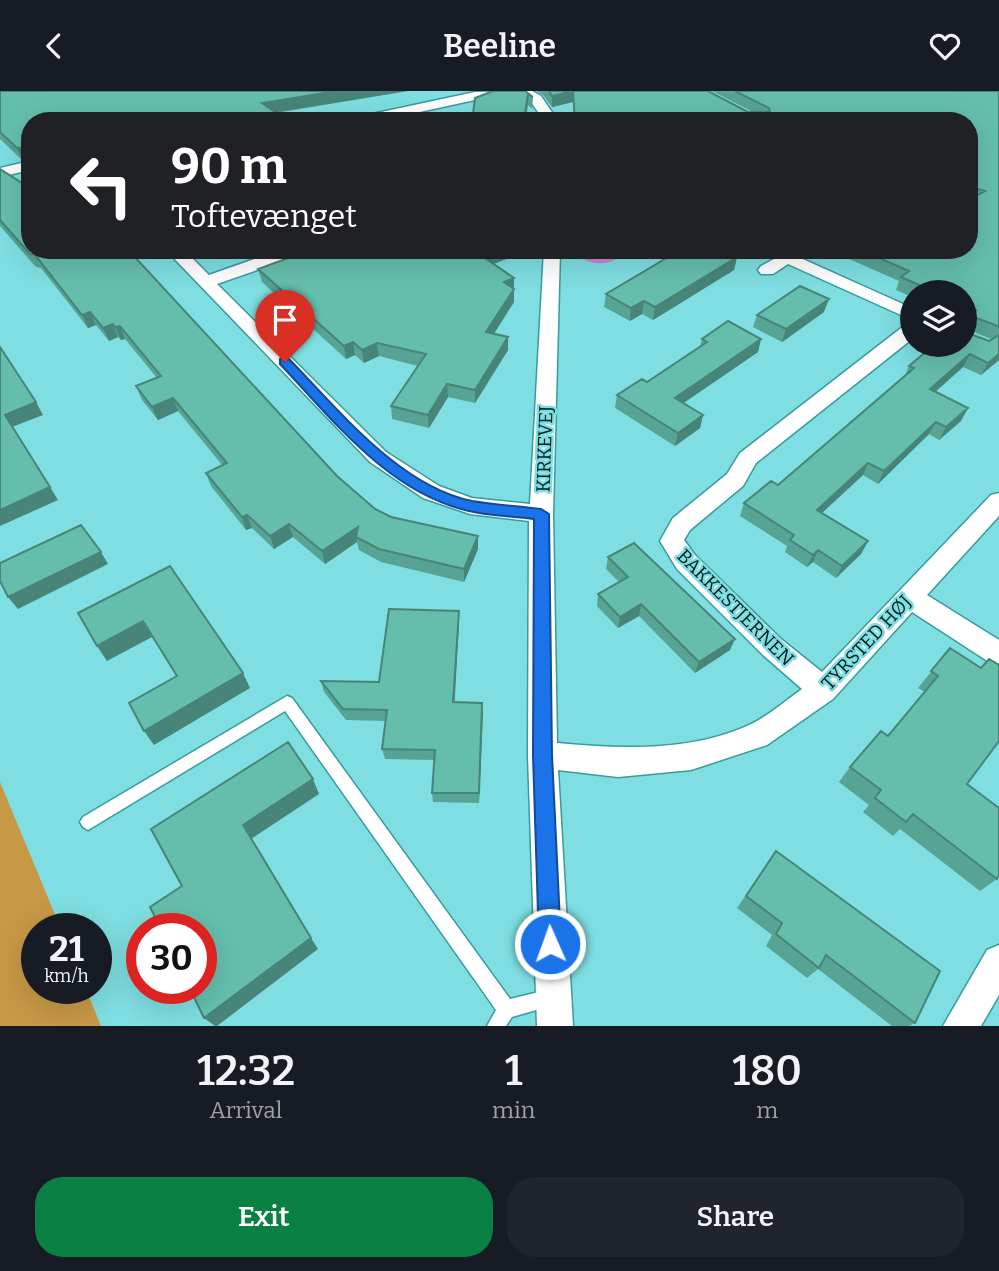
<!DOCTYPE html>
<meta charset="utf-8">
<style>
body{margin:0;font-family:Bitter,serif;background:#20242c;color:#f1f3f6;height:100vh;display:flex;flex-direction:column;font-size:26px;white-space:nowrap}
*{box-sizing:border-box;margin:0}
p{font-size:23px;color:#9ea1a6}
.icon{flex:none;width:38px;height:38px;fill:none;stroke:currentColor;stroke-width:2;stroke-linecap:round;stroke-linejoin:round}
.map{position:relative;height:935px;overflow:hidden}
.sheet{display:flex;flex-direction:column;background:#171b24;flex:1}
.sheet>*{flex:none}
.guide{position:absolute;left:21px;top:21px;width:957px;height:147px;border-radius:28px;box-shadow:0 7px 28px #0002;background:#202124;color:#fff;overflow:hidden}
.buttons{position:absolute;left:900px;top:189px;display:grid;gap:14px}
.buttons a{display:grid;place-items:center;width:77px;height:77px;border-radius:50%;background:#171b24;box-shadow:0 7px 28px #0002;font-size:35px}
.speed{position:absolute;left:21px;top:822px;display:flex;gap:14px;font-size:35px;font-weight:700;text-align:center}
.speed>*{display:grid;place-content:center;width:91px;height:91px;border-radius:50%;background:#171b24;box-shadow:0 7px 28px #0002;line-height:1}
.speed small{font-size:18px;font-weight:400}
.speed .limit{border:10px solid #d22;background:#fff;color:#111}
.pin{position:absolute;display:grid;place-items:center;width:60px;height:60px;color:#fff;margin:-72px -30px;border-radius:50% 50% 50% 0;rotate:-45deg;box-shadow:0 0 7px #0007}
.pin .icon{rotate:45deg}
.me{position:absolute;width:77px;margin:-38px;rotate:358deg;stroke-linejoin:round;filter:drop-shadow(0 0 5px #0008)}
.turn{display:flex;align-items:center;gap:24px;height:147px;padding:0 35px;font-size:32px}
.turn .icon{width:91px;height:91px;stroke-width:2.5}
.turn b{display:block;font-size:49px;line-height:60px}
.eta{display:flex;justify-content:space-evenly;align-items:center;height:119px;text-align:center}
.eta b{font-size:42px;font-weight:600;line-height:49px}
.primary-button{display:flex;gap:14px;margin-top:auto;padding:14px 35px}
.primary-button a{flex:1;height:80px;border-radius:28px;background:#0b8043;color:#fff;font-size:28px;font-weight:600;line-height:80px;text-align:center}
.primary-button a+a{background:#20242c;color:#f1f3f6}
header{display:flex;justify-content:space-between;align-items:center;height:91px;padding:0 35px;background:#171b24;font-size:32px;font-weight:600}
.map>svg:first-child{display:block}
</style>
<header><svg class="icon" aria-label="back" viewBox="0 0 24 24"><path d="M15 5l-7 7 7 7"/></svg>Beeline<svg class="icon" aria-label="heart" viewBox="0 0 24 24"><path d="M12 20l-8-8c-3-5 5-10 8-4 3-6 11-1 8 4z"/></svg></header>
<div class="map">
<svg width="999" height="935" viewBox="0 0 999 935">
<rect width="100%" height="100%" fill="#7edee1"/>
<path fill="#c79846" d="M0 691 61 838H37V898H86L101 935H0Z"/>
<path fill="#c783d9" d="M584 159H631C614 171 602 177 583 168Z"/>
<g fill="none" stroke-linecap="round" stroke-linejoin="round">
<g stroke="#379b9f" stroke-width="3">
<path id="lane" d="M287 605 292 607 510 908 551 898 557 901 560 907 557 913 512 926 506 935H487L496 919 285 620 93 736 88 739 83 736 80 731 83 726Z"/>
</g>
<g stroke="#379b9f" stroke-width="3">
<path id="street" d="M532 0 541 5 558 30H544L531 11 520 4 475 9 378 30H351L358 26 475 1Z
M30 70V79L0 86V77Z
M166 159H184L209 184 280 159H305L303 163 217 193 386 361 439 395 472 407 530 413 544 159H560L553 423 557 652C618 658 691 661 749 634 767 626 785 610 802 598L763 564 677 478 660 450 673 427 727 383 740 362 905 234 912 232V248L756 372 743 395 690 439 684 449 695 464 781 548 822 581 991 404 999 402V425L927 504 999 549V574L989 571 912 521 833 608 767 654 691 679 618 686 558 679 573 935H537L528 664 529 430 470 423 423 407 370 371Z
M787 161 912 217V229L788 173 773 183H761L758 179 761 175Z
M999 854V904L981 935H943L987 859Z"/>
</g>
<use href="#lane" fill="#fff" fill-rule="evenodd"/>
<use href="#street" fill="#fff" fill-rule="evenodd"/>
</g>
<path fill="#57a394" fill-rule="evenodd" d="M0 0H408L276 22 30 30V73L28 68 22 69 0 48Z
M525 0 533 6 532 18 528 14 526 30H472Z
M537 0H708L748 21H753L712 0H999V269L981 284 963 276 935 301 961 330 939 349 929 343 878 393 863 384 822 422 868 450 861 463 836 487 813 471 807 476 785 461 787 455 740 425 744 412 778 394 904 287 909 275 964 254V201H912V206L896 199 899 190 829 159H970V30H574L573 11 552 16 543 4ZM969 239 991 248 989 250 970 243Z
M0 78 337 385 375 418 391 426 478 445V458L464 491 381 471 359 459 357 451 325 473 293 446 274 458 252 437 246 439 211 395 206 382 222 374 178 320 158 329 142 309 136 295 157 287 125 248 121 249 118 246 109 250 96 234 88 237 41 177 36 176 0 135Z
M519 163 494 173 514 187V211L494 242 508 246V259L475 312 448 306 429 337 392 328 391 315 418 275 379 265 364 272 355 264 346 268 262 191 258 178Z
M737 166 734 179 653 229 642 223 630 230 604 216 606 203Z
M824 221 782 251 753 236 757 224Z
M702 248H761L758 261 683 312 703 324 700 337 675 355 615 317 617 304 647 291 700 256Z
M608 466 730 559 695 582 639 525 618 537 597 515 598 503 619 491 606 478Z
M459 520V531L454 611 482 612 479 712 433 711 432 702 434 669 385 668 382 658 386 630 346 629 324 601 321 590 379 591Z
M950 557 967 693 997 788 980 800 900 738 893 745 863 721 869 714 839 691 850 676 888 645 925 601 918 597Z
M776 760 915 932 909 935H892L818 878 807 887 766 855 772 844 737 817Z"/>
<path fill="#478578" d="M337 0H408L265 23 262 12Z
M573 0V11L552 16V5Z
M135 26 136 30H117Z
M27 56 30 68 22 69 17 57Z
M496 159H519V163L482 177V165Z
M737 166 734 179 653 229 655 216Z
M514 187V211L487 254 486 241 504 191Z
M829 208 824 221 782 251 786 238Z
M644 210 642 223 630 230 631 217Z
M90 221 96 234 88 237 82 224Z
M113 233 118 246 109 250 103 237Z
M120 235 125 248 121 249 115 236Z
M508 246V259L475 312V299Z
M761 248 758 261 672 320 675 307Z
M353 251 355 264 346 268 344 255Z
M377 252 379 265 364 272 362 259Z
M970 263 963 276 924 311 930 298Z
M999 263V269L981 284 988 272Z
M447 293 448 306 429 337 428 324Z
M173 307 178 320 158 329 152 316Z
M36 311 43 324 12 336 5 324Z
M968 317 961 330 939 349 946 336Z
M703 324 700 337 675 355 678 342Z
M936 331 929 343 878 393 884 380Z
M868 372 863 384 812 431 817 419Z
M50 396 58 409 0 435V419Z
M247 424 252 437 246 439 242 426Z
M289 433 293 446 274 458 270 445Z
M358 436 356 446 357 451 325 473 322 460Z
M478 445V458L464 491V478Z
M868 450 861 463 836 487 842 475Z
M818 459 813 471 807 476 813 464Z
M101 461 108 473 18 518 8 506Z
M641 513 639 525 618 537 620 526Z
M459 520V531L454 622 453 611Z
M143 530 152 546 107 570 97 555Z
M735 548 730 559 695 582 699 571Z
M243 582 250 597 154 654 144 640Z
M482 612 483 623 479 712V702Z
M313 688 319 703 251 748 243 734Z
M311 847 318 858 217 935H215L204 927Z"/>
<path fill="#65beac" stroke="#478578" stroke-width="2" d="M0 0H337L262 12 288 30H136L135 26 117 30H30V69L27 67V56L17 57 0 41Z
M493 0H525L533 6 528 3 524 30H472L475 7Z
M549 0H573L552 5Z
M573 0H708L748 21H770L769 17 735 0H999V237L998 235 971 225 968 228 970 243 989 250 999 244V263L988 272 970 263 930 298 968 317 946 336 936 331 884 380 868 372 817 419 868 450 842 475 818 459 813 464 790 449 794 444 744 412 771 390 778 394 914 277 909 275 934 254H964V229L976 219 964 214V201H935L901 186 909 180 861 159H970V108L985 100 970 96V30H575Z
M420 24 418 30H400Z
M0 78 30 97V159H122L129 166 134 165 337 385 375 418 391 426 478 445 464 478 379 458 356 446 358 436 322 460 289 433 270 445 247 424 242 426 206 382 227 372 173 307 152 316 136 295 161 285 120 235 115 236 113 233 103 237 90 221 82 224 35 164 30 163 0 129Z
M310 159H496L482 165 514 187 504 191 514 198 486 241 508 246 475 299 447 293 428 324 391 315 426 263 377 252 362 259 353 251 344 255 258 178Z
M680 159H721L737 166 655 216 644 210 631 217 606 203Z
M800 195 829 208 786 238 757 224Z
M728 230 761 248 675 307 703 324 678 342 617 304 642 288 647 291 707 251 702 248Z
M0 256 36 311 5 324 50 396 0 419Z
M81 434 101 461 8 506 0 490V472Z
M634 452 735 548 699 571 641 513 620 526 598 503 628 486 608 466Z
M170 475 243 582 144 640 129 612 177 585 143 530 97 555 78 522Z
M389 518 459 520 453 611 482 612 479 702H432L435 659 382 658 387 619 343 618 321 590 379 591Z
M950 557 981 577 989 568 999 574V650L967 693 999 717V784L997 788 913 723 906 731 875 707 881 699 850 676 881 640 888 645 938 585 931 580Z
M288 651 313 688 243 734 311 847 204 927 190 898H201V838H161L150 816 182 795 151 738Z
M776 760 940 880 915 932 826 864 819 877 776 843 782 832 746 805Z"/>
<path fill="#1a73e8" stroke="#114b97" stroke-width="2" d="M285 267 289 268C339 319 399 395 472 410 495 414 519 415 541 418L549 423 552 664 561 853 558 861 550 864 542 861 539 853 533 664 534 428C513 425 490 425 469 420 389 402 334 330 280 273V268Z"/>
<g text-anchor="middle" stroke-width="5" stroke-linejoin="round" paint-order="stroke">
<g font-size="19" fill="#001b1c" stroke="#7edee1">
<text transform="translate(544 358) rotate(-88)" y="7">KIRKEVEJ</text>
<text transform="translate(736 516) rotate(45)" y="7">BAKKESTJERNEN</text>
<text transform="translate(866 551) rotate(-47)" y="7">TYRSTED HØJ</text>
</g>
</g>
</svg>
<div class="buttons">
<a><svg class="icon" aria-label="layers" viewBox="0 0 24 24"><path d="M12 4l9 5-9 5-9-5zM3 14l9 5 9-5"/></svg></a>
</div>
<div class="speed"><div>21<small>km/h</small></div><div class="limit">30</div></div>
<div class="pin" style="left:285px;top:271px;background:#d93025"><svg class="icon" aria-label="arrive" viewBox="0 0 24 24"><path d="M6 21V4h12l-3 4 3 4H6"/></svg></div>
<svg class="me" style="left:550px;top:853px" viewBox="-20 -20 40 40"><circle r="17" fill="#1a73e8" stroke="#fff" stroke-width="3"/><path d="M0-11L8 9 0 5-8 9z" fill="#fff"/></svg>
<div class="guide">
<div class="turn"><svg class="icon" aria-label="left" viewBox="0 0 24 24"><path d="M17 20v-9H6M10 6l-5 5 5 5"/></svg><div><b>90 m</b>Toftevænget</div></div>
</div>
</div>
<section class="sheet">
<div class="eta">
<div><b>12:32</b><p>Arrival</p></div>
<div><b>1</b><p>min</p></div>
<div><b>180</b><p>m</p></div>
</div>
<div class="primary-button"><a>Exit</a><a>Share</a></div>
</section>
